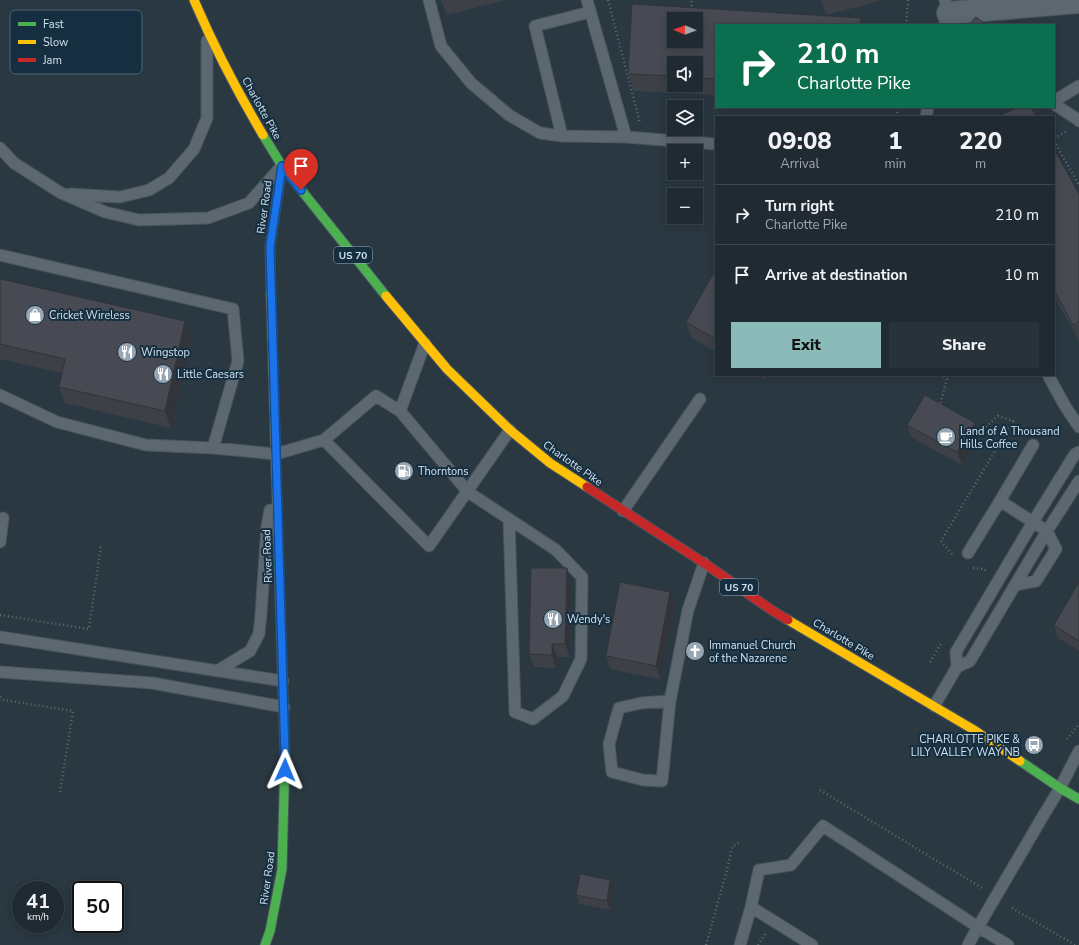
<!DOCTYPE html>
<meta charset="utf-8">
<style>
body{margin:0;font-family:"Nunito Sans",sans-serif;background:#28323a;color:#f1f3f6;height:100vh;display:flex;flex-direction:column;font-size:15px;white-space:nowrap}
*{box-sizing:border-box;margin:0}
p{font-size:13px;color:#a2a7ac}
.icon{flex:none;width:22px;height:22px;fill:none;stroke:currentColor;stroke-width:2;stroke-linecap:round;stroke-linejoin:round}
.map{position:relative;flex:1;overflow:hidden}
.panel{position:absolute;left:715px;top:116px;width:340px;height:260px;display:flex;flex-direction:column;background:#202a32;border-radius:0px;box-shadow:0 2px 10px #0003,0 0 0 1px #3d464d}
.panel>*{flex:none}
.banner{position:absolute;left:715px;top:24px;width:340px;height:84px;border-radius:0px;box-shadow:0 2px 10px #0003,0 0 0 1px #3d464d;background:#0b6e4f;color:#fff;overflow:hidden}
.needle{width:26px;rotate:271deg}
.fabs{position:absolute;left:667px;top:12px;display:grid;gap:8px}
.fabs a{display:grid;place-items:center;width:36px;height:36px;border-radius:0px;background:#202a32;box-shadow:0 2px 10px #0003,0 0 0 1px #3d464d;font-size:20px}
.speed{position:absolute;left:12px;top:881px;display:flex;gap:8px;font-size:20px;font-weight:700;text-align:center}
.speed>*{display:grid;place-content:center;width:52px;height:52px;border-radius:50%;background:#202a32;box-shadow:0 2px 10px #0003,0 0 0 1px #3d464d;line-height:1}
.speed small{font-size:10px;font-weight:400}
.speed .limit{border:2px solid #111;border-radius:6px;background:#fff;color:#111}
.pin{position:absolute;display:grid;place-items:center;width:34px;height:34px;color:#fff;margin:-41px -17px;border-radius:50% 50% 50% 0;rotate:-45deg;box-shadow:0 0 4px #0007}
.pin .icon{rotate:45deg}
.me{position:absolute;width:44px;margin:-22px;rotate:1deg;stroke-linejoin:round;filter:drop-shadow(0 0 3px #0008)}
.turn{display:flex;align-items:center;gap:14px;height:84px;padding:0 16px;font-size:18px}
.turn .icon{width:52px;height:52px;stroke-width:2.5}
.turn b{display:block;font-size:28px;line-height:34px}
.eta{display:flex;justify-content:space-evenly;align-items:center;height:68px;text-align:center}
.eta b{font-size:24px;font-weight:800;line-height:28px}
.cta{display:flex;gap:8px;margin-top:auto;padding:8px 16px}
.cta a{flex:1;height:46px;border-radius:0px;background:#8bbbb9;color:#111;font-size:16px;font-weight:800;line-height:46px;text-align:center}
.cta a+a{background:#28323a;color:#f1f3f6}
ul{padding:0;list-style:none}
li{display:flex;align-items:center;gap:12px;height:60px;padding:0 16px;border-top:1px solid #3d464d}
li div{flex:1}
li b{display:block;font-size:15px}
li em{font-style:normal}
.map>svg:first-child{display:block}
</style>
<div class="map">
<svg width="1079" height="945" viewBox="0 0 1079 945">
<rect width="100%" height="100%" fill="#2a3842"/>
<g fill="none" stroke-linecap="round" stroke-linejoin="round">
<g stroke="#48555e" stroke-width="13">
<path id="lane" d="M429 0 441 46 471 83 509 115 540 133 562 136 626 137 716 144
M587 0 626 137
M944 25 948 13 945 0
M1054 101 1079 86
M1054 104 1077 119 1079 121
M926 117 928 107
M562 136 535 26 590 12
M0 148 14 163 61 193 105 212 139 220 208 218 249 203 278 170
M70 194 120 197 149 190 169 178 194 149 207 118V41
M0 255 233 309 238 361 213 448
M1048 375 1065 406 1079 427
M0 395 57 422 146 445 213 448 276 454 324 440 376 396 400 411 468 492 556 550 582 577 581 659 563 696 533 719 515 712 509 519
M400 411 425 343
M324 440 429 546 510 430
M623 511 700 399
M0 542 3 518
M968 553 1000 501
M1015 585 1036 581 1056 549 1047 531 1000 501 1033 445
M0 637 283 681
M957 667 956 652 1033 522 1075 454 1079 452
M217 671 250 651 259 634 261 614 267 526 270 510
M0 672 152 683 284 707
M670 701 641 703 619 708 609 744 612 772 643 780 662 781 670 701 688 610 704 563
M934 706 957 667 970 661 1047 531 1079 481
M751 907 812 945
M740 945 751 907 759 870 791 865 823 826 978 927 1043 816 1060 788 1079 751
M968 945 978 927 1008 945"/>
</g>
<g stroke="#48555e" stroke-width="24">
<path id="street" d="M948 13 1079 2"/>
</g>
<g stroke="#48555e" stroke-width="11">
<path id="fast" d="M263 135 282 166 386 296
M271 295 270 247 282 166
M1020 761 1060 788 1079 799
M265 945 270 931 282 869 285 756 278 532"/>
</g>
<g stroke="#48555e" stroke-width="11">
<path id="slow" d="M194 0C214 47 237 91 263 135
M271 295 278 532
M386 296 447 369 510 430 550 463 587 487
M788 620 974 730 1020 761"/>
</g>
<g stroke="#48555e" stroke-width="11">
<path id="jam" d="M587 487 704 563 773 611 788 620"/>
</g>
<path stroke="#606a72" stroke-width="2.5" stroke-dasharray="1 3" stroke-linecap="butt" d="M608 0 640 123
M691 10 692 0
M906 25 908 0
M897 117 898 107
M946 117V114
M1054 138 1068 131
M1054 141 1079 185
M940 375 947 379 940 405
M952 554 941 541 1013 421 998 416 981 431 975 428
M973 568 984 569 986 572
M0 615 89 629 101 545
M930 662 942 642
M0 697 4 700 73 711 60 792
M1067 739 1079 724
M820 790 982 888 981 890
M1012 908 1075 945
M706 945 727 870 732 847 740 842
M758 945 765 934"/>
<use href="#lane" stroke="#5d676f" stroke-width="11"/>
<use href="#street" stroke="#5d676f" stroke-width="22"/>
<use href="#fast" stroke="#4caf50" stroke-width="9"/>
<use href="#slow" stroke="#ffc107" stroke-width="9"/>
<use href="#jam" stroke="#c62828" stroke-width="9"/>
</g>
<path fill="#3e4047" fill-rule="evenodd" d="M441 0H506L447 15Z
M821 0H884L826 15Z
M632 4 861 18 863 25H716V95L634 91 628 74ZM674 19H696V41H674ZM674 63H696V85H674Z
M1054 149 1079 194V341L1054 296Z
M716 269V352L692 338 686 322Z
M0 279 191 338 171 428 65 403 59 387 62 373 0 359Z
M756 375H770L767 381Z
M975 423 980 435 962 465 912 438 907 425Z
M571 581 570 657H557L556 668 534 667 529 654Z
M1079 582V651L1058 638 1054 625Z
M675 605 660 679 610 669 606 656Z
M614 888 610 910 579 904 576 895Z"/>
<path fill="#32343a" d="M861 18 863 25H860Z
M185 321 191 338 171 428 165 411Z
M765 375H770L767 381Z
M975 423 980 435 962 465 957 452Z
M567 568 571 581 570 657 565 644Z
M670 592 675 605 660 679 656 666Z
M552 644 557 657 556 668 552 655Z
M610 880 614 888 610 910 607 901Z"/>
<path fill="#484a53" stroke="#32343a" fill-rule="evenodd" d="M632 4 861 18 860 25H716V79L696 78V63H674V76L628 74ZM674 19H696V41H674Z
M976 17 986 25H969Z
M1018 107H1031L1036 117H997Z
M1054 149 1079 194V322L1073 325 1054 290Z
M716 269V339L686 322Z
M0 279 185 321 165 411 59 387 65 359 0 344Z
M925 395 975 423 957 452 907 425Z
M531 568H567L565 644H552V655L529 654Z
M620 582 670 592 656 666 606 656Z
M1079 582V641L1054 625Z
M580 874 610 880 607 901 576 895Z"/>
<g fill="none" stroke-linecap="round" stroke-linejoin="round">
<g stroke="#114b97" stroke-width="10">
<path id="route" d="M285 770V756L270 247 282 166 301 190"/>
</g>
<use href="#route" stroke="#1a73e8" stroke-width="7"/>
</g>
<defs>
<g id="shop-disc" transform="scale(1)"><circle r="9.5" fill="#97a6b2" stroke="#152f41"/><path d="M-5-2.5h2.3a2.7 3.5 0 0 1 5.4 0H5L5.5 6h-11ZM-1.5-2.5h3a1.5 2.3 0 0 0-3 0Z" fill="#fff"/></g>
<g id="restaurant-disc" transform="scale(1)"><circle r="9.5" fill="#97a6b2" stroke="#152f41"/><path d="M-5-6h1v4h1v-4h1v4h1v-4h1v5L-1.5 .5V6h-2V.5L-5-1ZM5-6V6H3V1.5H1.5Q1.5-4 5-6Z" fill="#fff"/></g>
<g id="cafe-disc" transform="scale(1)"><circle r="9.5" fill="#97a6b2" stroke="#152f41"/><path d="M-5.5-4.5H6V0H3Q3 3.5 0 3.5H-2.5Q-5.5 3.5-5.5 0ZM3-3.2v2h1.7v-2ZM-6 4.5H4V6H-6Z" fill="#fff"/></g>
<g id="fuel-disc" transform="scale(1)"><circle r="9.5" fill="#97a6b2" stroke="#152f41"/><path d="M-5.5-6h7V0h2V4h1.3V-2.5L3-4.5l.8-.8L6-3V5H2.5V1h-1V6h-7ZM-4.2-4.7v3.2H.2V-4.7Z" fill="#fff"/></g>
<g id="church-disc" transform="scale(1)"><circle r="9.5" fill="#97a6b2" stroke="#152f41"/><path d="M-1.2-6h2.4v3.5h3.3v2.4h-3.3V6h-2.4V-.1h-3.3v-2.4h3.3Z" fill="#fff"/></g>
<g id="bus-disc" transform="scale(1)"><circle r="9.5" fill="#97a6b2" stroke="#152f41"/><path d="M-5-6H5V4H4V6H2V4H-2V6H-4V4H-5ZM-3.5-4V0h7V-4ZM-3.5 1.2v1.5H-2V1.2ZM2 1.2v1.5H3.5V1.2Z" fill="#fff"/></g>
</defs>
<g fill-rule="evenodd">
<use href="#shop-disc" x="35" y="315"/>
<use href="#restaurant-disc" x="127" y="352"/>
<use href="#restaurant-disc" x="163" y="374"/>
<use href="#cafe-disc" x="946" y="437"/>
<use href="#fuel-disc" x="404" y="471"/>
<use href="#restaurant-disc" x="553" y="619"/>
<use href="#church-disc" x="695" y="651"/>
<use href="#bus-disc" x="1034" y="745"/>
</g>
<g text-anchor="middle" stroke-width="4" stroke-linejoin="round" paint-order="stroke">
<g fill="#152f41" stroke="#99acba" stroke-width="1">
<rect x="334" y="247" width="38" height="16" rx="3"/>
<rect x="720" y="579" width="38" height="16" rx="3"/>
</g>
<g font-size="10" font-weight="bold" fill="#d2e1ee">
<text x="353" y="259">US 70</text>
<text x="739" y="591">US 70</text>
</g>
<g font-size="11" fill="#d2e1ee" stroke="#152f41">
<text transform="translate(262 108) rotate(61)" y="4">Charlotte Pike</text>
<text transform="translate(264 207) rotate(-82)" y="4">River Road</text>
<text transform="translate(573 463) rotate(35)" y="4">Charlotte Pike</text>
<text transform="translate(267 556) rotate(-92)" y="4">River Road</text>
<text transform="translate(844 639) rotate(31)" y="4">Charlotte Pike</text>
<text transform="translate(267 878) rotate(-82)" y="4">River Road</text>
</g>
<g font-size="11" fill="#d2e1ee" stroke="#152f41" text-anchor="start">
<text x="49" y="319">Cricket Wireless</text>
<text x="141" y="356">Wingstop</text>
<text x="177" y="378">Little Caesars</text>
<text x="960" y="435">Land of A Thousand<tspan x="960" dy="13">Hills Coffee</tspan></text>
<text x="418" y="475">Thorntons</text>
<text x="567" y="623">Wendy's</text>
<text x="709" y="649">Immanuel Church<tspan x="709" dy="13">of the Nazarene</tspan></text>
<text x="1020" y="743" text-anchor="end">CHARLOTTE PIKE &amp;<tspan x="1020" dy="13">LILY VALLEY WAY NB</tspan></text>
</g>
</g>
<rect x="10" y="10" width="132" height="64" rx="6" fill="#152f41" stroke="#4e6475" stroke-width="1"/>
<rect x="18" y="22" width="18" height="4" fill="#4caf50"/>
<rect x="18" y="40" width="18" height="4" fill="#ffc107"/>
<rect x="18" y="58" width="18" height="4" fill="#c62828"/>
<g font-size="11" fill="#d2e1ee">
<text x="43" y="28">Fast</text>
<text x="43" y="46">Slow</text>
<text x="43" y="64">Jam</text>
</g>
</svg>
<div class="fabs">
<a><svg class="needle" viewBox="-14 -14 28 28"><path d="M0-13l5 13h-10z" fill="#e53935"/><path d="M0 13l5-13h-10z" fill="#a2a7ac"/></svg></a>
<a><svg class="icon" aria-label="sound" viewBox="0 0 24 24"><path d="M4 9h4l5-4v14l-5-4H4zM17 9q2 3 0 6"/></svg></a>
<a><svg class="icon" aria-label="layers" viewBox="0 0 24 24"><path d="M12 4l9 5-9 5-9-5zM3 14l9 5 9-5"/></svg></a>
<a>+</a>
<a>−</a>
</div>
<div class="speed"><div>41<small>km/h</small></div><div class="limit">50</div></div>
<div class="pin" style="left:301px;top:190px;background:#d93025"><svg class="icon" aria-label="arrive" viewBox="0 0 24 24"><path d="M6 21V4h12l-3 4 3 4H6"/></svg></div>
<svg class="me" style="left:285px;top:770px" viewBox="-20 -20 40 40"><path d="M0-17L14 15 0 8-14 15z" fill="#1a73e8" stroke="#fff" stroke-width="4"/></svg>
<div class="banner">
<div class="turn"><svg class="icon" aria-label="right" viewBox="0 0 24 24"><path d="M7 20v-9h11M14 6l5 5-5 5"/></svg><div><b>210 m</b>Charlotte Pike</div></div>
</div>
<section class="panel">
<div class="eta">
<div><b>09:08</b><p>Arrival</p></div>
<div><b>1</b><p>min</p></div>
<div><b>220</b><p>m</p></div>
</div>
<ul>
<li><svg class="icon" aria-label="right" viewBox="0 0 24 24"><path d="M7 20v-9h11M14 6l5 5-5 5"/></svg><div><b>Turn right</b><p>Charlotte Pike</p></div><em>210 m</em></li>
<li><svg class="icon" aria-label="arrive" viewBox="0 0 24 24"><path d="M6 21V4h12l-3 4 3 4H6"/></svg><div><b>Arrive at destination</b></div><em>10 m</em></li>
</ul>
<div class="cta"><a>Exit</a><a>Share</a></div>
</section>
</div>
